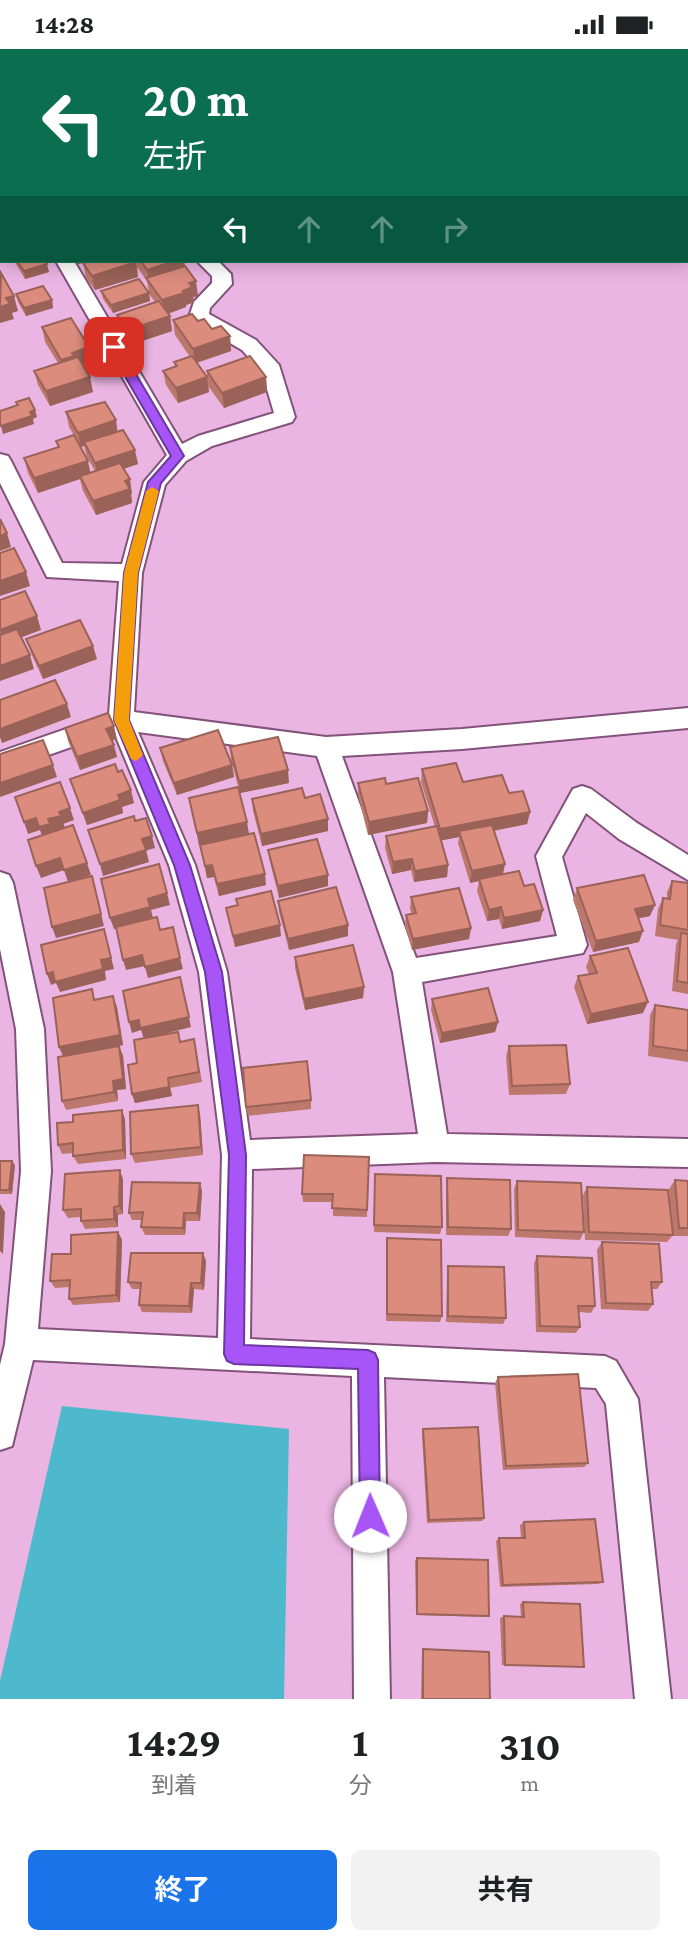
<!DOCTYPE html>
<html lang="ja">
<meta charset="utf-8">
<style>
body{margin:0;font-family:"Crimson Pro","Noto Sans JP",serif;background:#f2f2f2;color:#202124;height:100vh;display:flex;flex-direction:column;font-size:26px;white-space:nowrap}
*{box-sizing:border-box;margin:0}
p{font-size:23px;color:#757577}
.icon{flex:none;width:38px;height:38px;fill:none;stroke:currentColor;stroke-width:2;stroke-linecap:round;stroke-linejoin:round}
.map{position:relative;height:1650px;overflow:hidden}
.details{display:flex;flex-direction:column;background:#fff;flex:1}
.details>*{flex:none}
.guide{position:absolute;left:0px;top:0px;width:690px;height:214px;box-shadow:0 4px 18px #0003;background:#0b6e4f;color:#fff;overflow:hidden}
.pin{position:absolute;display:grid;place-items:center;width:60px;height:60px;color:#fff;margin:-30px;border-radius:14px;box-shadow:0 4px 10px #0006}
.me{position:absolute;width:77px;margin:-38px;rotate:359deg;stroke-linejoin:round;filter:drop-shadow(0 0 5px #0008)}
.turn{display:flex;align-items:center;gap:24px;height:147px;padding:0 28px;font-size:32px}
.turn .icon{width:91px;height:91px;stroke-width:2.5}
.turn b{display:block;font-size:49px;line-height:60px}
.lanes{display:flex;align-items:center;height:66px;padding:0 28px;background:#0003;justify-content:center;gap:35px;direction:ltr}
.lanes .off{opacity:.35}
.eta{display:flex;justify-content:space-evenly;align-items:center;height:119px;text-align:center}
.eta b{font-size:42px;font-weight:700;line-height:49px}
.button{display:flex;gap:14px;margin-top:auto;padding:14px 28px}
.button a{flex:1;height:80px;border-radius:10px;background:#1a73e8;color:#fff;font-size:28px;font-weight:700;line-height:80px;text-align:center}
.button a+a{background:#f2f2f2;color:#202124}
.status{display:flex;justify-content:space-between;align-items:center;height:49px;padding:0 35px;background:#fff;direction:ltr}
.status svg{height:19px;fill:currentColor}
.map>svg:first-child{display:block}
</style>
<div class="status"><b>14:28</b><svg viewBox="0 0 49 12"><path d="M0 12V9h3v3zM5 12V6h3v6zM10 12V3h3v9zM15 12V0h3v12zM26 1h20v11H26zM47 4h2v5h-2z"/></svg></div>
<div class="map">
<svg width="688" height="1650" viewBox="0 0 688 1650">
<rect width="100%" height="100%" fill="#ebb5e3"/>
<path fill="#4eb9cc" d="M62 1357 289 1380 284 1650H0V1632Z"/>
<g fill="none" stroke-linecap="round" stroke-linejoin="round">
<g stroke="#82527b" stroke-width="4">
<path id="street" d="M242 0H259L260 2H243Z
M280 0H301L279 2Z
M0 124H2V136H0Z
M2 173V185L0 186V174Z
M56 212H74L182 395 198 387 274 364 262 323 242 301 192 272 189 268 194 253 212 234V227L197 212H218L231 225 232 235 210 259 209 265 256 291 279 316 295 368 292 373 212 397 186 412 165 436 142 524 134 663 326 688 462 680 688 659V679L462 700 342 707 416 909 557 887 536 807 573 740 582 737 591 740 637 774 688 806V831L619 790 586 764 562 808 587 896 583 904 422 933 447 1085 688 1090V1118L435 1113 252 1120 250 1290 605 1307 616 1312 638 1350 671 1650H635L606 1355 596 1339 384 1328 390 1650H354L352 1327 33 1311 12 1397 0 1401V1316L5 1295 21 1122 16 980 0 900V823L9 826 13 834 44 980 51 1122 38 1280 218 1289 222 1106 199 923 169 816 114 683 0 723V703L109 665 119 532 47 528 0 434V405L8 407 11 412 62 514 122 515 144 433 167 406ZM138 683 317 707 393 923 418 1085 250 1091 227 923 195 816Z"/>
</g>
<use href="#street" fill="#fff" fill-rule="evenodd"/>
</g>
<path fill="#bd786c" d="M16 212H45L49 223 25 230 16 215Z
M92 212H184L185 217 198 247 193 248 194 253 186 256V258L168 265 170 267 172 282 130 296 119 281 117 266 155 253 149 245 150 252 113 264 103 250 101 242 149 244 147 232 137 218 138 228 95 241 86 229 83 214Z
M16 245 52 251 53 259 26 267 18 253Z
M173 271 198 272 212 280 230 287 231 302 197 314 207 328V322L266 328 267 343 224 359 208 337 209 343 178 354 166 336 163 322 175 318 174 313 190 308 175 286Z
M42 278 92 313 82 316 93 343 50 357 38 336 34 322 58 314 45 293Z
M66 363 118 382 138 415 124 420 132 445H131L132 454 96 466 83 442 80 430 38 444 28 424 24 409 58 399 56 392 91 424 95 422 87 408 84 397 81 398 69 378Z
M26 590 97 610 43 630 31 604Z
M65 679 117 690 112 692 117 708 80 721 68 692Z
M230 698 289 734 240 744 231 711Z
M160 699 232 716 234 728 177 746 163 712Z
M422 720 463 733 509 744 530 763 527 775 494 782 505 815 503 826 524 837 543 861 540 872 502 880 499 870 487 872 477 842 479 832 470 834 458 794 459 788 441 791 448 816 447 828 414 833 411 821 392 825 385 799 386 787 435 778 421 733Z
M118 723 134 754 122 758 123 764 87 776 70 730Z
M358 734 386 735 428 762 427 774 368 786 358 746Z
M189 749 249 785 266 836 219 847 214 828 207 829 200 796 221 791 199 796Z
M305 749 328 770V782L262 797 253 762 252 750Z
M268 801 328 837 279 849 270 813Z
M672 832 688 834V945L672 942 676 895 678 891 655 887 658 860 663 849 667 850V843Z
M577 839 650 867 638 869 639 893 593 903 573 851Z
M411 848 471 879 469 890 412 901 405 877 406 866 412 865 410 860Z
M236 850 281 887 235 898 226 859 237 856Z
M278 852 348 887 289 901 279 863Z
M590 907 643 964 587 975 574 938 578 927 589 925 586 918Z
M295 908 364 938 363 949 305 961 295 919Z
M432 950 498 973 495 983 440 994 431 961Z
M96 951 117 958 123 996 94 1002 119 997 123 1007 126 1040 117 1041 118 1052 66 1061 62 1052 63 1007 59 998Z
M655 956 688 961V1013L648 1007 650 966Z
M178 983 180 993 194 990 202 1033 170 1039 172 1047 135 1054 132 1045 137 1014Z
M509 997 570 1035 566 1045 509 1046 506 1007Z
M311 1051V1060L248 1067 246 1058Z
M200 1065 203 1106 135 1114 131 1105Z
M125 1070 126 1110 78 1115 73 1107V1104L62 1105 58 1096Z
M369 1108 367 1168 333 1167V1153H303L302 1145Z
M0 1112 15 1116 12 1145H0Z
M375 1125 442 1178 440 1185 374 1183Z
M447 1129 511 1180 508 1187 446 1186V1137Z
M123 1130V1165L118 1166V1178L85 1180 81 1172V1168L68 1169 63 1161Z
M675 1131 688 1132V1187H673L669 1140Z
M517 1132 584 1183 580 1191 515 1188 514 1140Z
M587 1138 673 1186 667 1193 585 1191 583 1146Z
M202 1142 200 1172H186L185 1186H145L141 1178 142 1171H132L129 1164Z
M118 1183 122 1191 120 1253 73 1256 69 1250V1238L55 1239 50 1232 71 1205Z
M387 1189 442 1267 440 1273 386 1272Z
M602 1193 662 1233 657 1240H652L653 1255 648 1262 601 1260 597 1201Z
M537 1207 595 1257 591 1264 579 1263 580 1278 576 1284 536 1283 534 1214Z
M206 1212 204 1241 194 1240 192 1264 142 1263 139 1256 140 1240H132L128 1233Z
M448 1217 506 1269 503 1275 446 1273 447 1224Z
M498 1328 588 1414 584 1418 503 1421 495 1334Z
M423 1380 484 1469 482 1472 427 1474 422 1385Z
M524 1473 603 1533 598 1535 500 1538 496 1492 499 1489H521L520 1476Z
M417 1509 489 1567 487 1568 416 1566 415 1512Z
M523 1553 584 1618 502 1616 500 1569 504 1567 521 1568 520 1555Z
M423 1600 490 1650H421L422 1601Z"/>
<path fill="#9a6258" d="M75 212H90L76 216Z
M165 212H184L185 218 149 233 147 221Z
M136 213 138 228 95 241 92 227Z
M47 215 49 223 25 230 24 222Z
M196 232 198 247 193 248 194 253 186 256V258L164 266 162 251 183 242 189 234Z
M149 244 150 252 113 264 111 256Z
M14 247 18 262 12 264 14 270 0 274V258L6 249Z
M52 251 53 259 26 267 24 259Z
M170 267 172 282 130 296 128 281Z
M230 287 231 302 195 314 193 300Z
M89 298 92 313 76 318 64 326 61 311 72 304Z
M90 328 93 343 50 357 46 342Z
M207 328 209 343 178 354 176 339Z
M266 328 267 343 224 359 222 344Z
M35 361 37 368 33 370 34 375 3 385 1 377Z
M116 371 118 386 84 393V397L81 398 78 384Z
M135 401 138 415 98 428 95 414Z
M88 412 91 427H80V430L38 444 34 429Z
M130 430 132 445H131L132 454 96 466 93 452 125 432Z
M7 484 11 498 0 502V487Z
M26 523 30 537 0 547V532Z
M37 567 41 581 1 596 0 581Z
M93 597 97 610 43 630 39 617Z
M30 606 34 620 0 632V617Z
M67 655 71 668 2 694 0 688V680Z
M114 677 117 690 109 692 106 680Z
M114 696 117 708 80 721 77 708Z
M53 716 57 728 0 748V734Z
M232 716 234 728 177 746 174 734Z
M288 721 289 734 240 744 239 732Z
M131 741 134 754 122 758 123 764 87 776 83 764 118 746Z
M70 759 74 771 63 775 59 763Z
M428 762 427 774 368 786 369 773Z
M530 763 527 775 461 788 459 782V788L439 792 440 780Z
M61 767 65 779 53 783 48 770Z
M36 769 50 775 54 787 43 790 40 781 28 785 24 773Z
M328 770V782L262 797 261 785Z
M247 773 249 785 199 796 197 784Z
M152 787 155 799 144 802 142 790Z
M146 801 149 813 103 827 100 815Z
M60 809 64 821 41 829 36 817Z
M412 810 411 821 392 825 393 813Z
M87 814 91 826 68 833 64 821Z
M505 815 502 827 470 834 472 822Z
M212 816 214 828 207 829 205 817Z
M448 816 447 828 414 833 415 822Z
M265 825 266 836 219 847 217 835Z
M328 826V837L279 849 278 837Z
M92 827 104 877 56 889 52 878Z
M167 844 170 856 151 861 153 869 114 880 110 869 148 850Z
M655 856 650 867 630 871 635 860Z
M501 858 499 870 487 872 489 861Z
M543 861 540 872 502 880 504 869Z
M280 876 281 887 235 898 233 887Z
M348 876V887L289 901 288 890Z
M471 879 469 890 412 901 413 890Z
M104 880 114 920 105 922 106 931 60 943 56 934 51 936 47 925 101 911Z
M643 882 639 893 593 903 596 892Z
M142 906 145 917 126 921 123 911Z
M180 909 183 920 148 929 145 918Z
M180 928 191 978 144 990 141 981 132 984 129 973Z
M364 938 363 949 305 961 304 950Z
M113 947 117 958 123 996 64 1008 59 998Z
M648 953 643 964 587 975 591 965Z
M498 973 495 983 440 994 442 984Z
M119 997 123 1007 126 1040 117 1041 118 1052 114 1043 113 1032Z
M168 1029 172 1047 135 1054 132 1045Z
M198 1056 200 1065 203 1106 201 1098Z
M122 1061 125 1070 126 1110 123 1101Z
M12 1112 15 1116 12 1145 9 1141Z
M120 1121 123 1130V1165L119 1157Z
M200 1134 202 1142 200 1172 197 1164Z
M0 1155 5 1163 3 1205 0 1202Z
M114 1158 118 1166V1178L114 1170Z
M184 1164 186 1172 185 1186 183 1179Z
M118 1183 122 1191 120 1253 116 1246Z
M203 1204 206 1212 204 1241 201 1234Z
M191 1234 194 1240 192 1264 189 1257Z"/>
<path fill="#dc8c7d" stroke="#9a6258" stroke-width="2" d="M17 212H45L47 215 24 222Z
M92 212H135L136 213 92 227 83 214Z
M141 212H167L168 214 147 221Z
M185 217 196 232 189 234 192 238 183 242 184 244 162 251 146 229Z
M1 224 14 247 6 249 10 255 0 258Z
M139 230 149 244 111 256 101 242Z
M43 237 52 251 24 259 16 245Z
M159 252 170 267 128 281 117 266Z
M192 265 198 272 204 270 212 280 221 277 230 287 193 300 173 271Z
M71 269 89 298 72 304 74 307 61 311 42 278Z
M192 307 207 328 176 339 163 322 177 317 174 313Z
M250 307 266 328 222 344 207 322Z
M78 308 90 328 46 342 34 322Z
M29 349 35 361 30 363 32 367 1 377 0 375V362L18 356 16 353Z
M105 353 116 371 78 384 66 363Z
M123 381 135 401 95 414 84 393Z
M74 386 88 412 34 429 24 409 59 398 56 392Z
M120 414 130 430 125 432 130 440 93 452 80 427Z
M0 470 7 484 0 487Z
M14 499 26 523 0 532V504Z
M25 542 37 567 0 581V551Z
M80 571 93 597 39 617 26 590Z
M17 580 30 606 0 617V586Z
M55 631 67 655 0 680V651Z
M108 664 114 677 106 680 114 696 77 708 65 679Z
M218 681 232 716 174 734 160 699Z
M278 688 288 721 239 732 230 698Z
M43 691 53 716 0 734V705Z
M456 714 463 733 502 726 509 744 523 742 530 763 440 780 422 720Z
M115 715 118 723 122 721 131 741 118 746 120 751 83 764 70 730Z
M385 729 386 735 418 729 428 762 369 773 358 734Z
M60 733 70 759 59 763 61 767 48 770 50 775 39 778 36 769 24 773 15 748Z
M238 738 247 773 197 784 189 749Z
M302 739 305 749 320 745 328 770 261 785 252 750Z
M134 767 135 772 146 769 152 787 142 790 146 801 100 815 88 781Z
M73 776 87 814 64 821 60 809 36 817 28 791Z
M492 776 505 815 472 822 459 782Z
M437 777 448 816 415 822 412 810 393 813 386 787Z
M254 784 265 825 217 835 212 816 205 817 200 796Z
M317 790 328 826 278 837 268 801Z
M159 815 167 844 148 850 150 858 110 869 101 830Z
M519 822 524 837 534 835 543 861 504 869 501 858 489 861 479 830Z
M644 826 655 856 635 860 643 882 596 892 577 839Z
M92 827 101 865 52 878 44 839Z
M672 832 688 834V881L660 876 663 849 670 850Z
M336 838 348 876 288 890 278 852Z
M459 839 471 879 413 890 406 866 416 864 411 848Z
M271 842 280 876 233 887 226 859 238 856 236 850Z
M157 868 160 881 173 878 180 909 145 918 142 906 123 911 116 878Z
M104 880 111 909 101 911 103 920 55 933 53 923 47 925 41 896Z
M681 884 688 885V934L677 932Z
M353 896 364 938 304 950 295 908Z
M628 899 648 953 591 965 578 927 597 924 590 907Z
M180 928 189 968 140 979 139 971 129 973 123 942Z
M488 939 498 973 442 984 432 950Z
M92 940 94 951 113 947 120 986 59 998 53 949Z
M655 956 688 961V1002L653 997Z
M178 983 180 993 194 990 199 1023 168 1029 169 1038 132 1045 128 1016 137 1014 134 991Z
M566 996 570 1035 512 1037 509 997Z
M119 997 123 1030 113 1032 114 1043 62 1052 58 1008Z
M307 1012 311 1051 246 1058 243 1019Z
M198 1056 201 1098 131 1105 130 1063Z
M122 1061 123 1101 73 1107V1094L58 1096 57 1074 73 1073V1066Z
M304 1106 369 1108 367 1161 332 1159 333 1145H302Z
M0 1112H12L9 1141H0Z
M120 1121 119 1157 114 1158V1170L81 1172V1160L63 1161 65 1125Z
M375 1125 441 1127 442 1178 374 1176Z
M447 1129 510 1131 511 1180 448 1178Z
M675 1131 688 1132V1179H679Z
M517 1132 581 1134 584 1183 518 1181Z
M132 1133 200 1134 197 1164H184L183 1179 141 1178 143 1163 129 1164Z
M587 1138 668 1141 673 1186 589 1183Z
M118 1183 116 1246 69 1250 70 1231 50 1232 52 1205H71V1186Z
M387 1189 441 1191 442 1267 387 1265Z
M602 1193 659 1195 662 1233H651L653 1255 606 1254Z
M131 1204H203L201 1234H191L189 1257 139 1256 141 1234 128 1233Z
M537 1207 592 1209 595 1257H578L580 1278 540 1277Z
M448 1217 504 1218 506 1269 448 1267Z
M578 1325 588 1414 506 1417 498 1328Z
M478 1378 484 1469 429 1471 423 1380Z
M595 1470 603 1533 503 1536 499 1489H525L524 1473Z
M417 1509 488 1511 489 1567 417 1565Z
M523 1553 580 1555 584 1618 505 1616 504 1567 524 1568Z
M423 1600 489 1603 490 1650H423Z"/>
<path fill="#a855f7" stroke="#6d37a1" stroke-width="2" d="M114 294 120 298 184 407 161 434 138 524 129 671 190 816 222 923 246 1106 244 1296 368 1301 375 1304 378 1311 380 1467 377 1475 370 1478 363 1475 360 1467 358 1320 234 1315 227 1312 224 1305 229 1106 205 923 174 816 114 671 124 524 148 433 171 407 108 298Z"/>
<path fill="#f59e0b" d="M152 438 159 442 138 524 129 671 143 706 136 712 131 710 114 671 124 524 146 442Z"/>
</svg>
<div class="pin" style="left:114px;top:298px;background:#d93025"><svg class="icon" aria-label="arrive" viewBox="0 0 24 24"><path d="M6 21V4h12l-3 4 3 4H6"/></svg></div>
<svg class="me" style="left:370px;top:1467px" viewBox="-20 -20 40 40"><circle r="19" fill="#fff"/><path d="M0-13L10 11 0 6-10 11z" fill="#a855f7"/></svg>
<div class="guide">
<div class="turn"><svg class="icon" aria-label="left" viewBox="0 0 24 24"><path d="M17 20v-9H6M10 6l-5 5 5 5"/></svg><div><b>20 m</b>左折</div></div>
<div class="lanes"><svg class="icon" aria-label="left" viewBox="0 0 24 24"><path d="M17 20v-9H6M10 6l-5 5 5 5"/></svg><svg class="icon off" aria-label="ahead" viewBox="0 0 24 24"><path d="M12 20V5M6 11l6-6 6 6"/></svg><svg class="icon off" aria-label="ahead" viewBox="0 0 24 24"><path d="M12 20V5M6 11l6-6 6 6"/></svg><svg class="icon off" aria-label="right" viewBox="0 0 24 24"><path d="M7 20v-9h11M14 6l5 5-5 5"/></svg></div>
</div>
</div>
<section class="details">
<div class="eta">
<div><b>14:29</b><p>到着</p></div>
<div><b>1</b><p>分</p></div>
<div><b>310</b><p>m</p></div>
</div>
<div class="button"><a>終了</a><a>共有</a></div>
</section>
